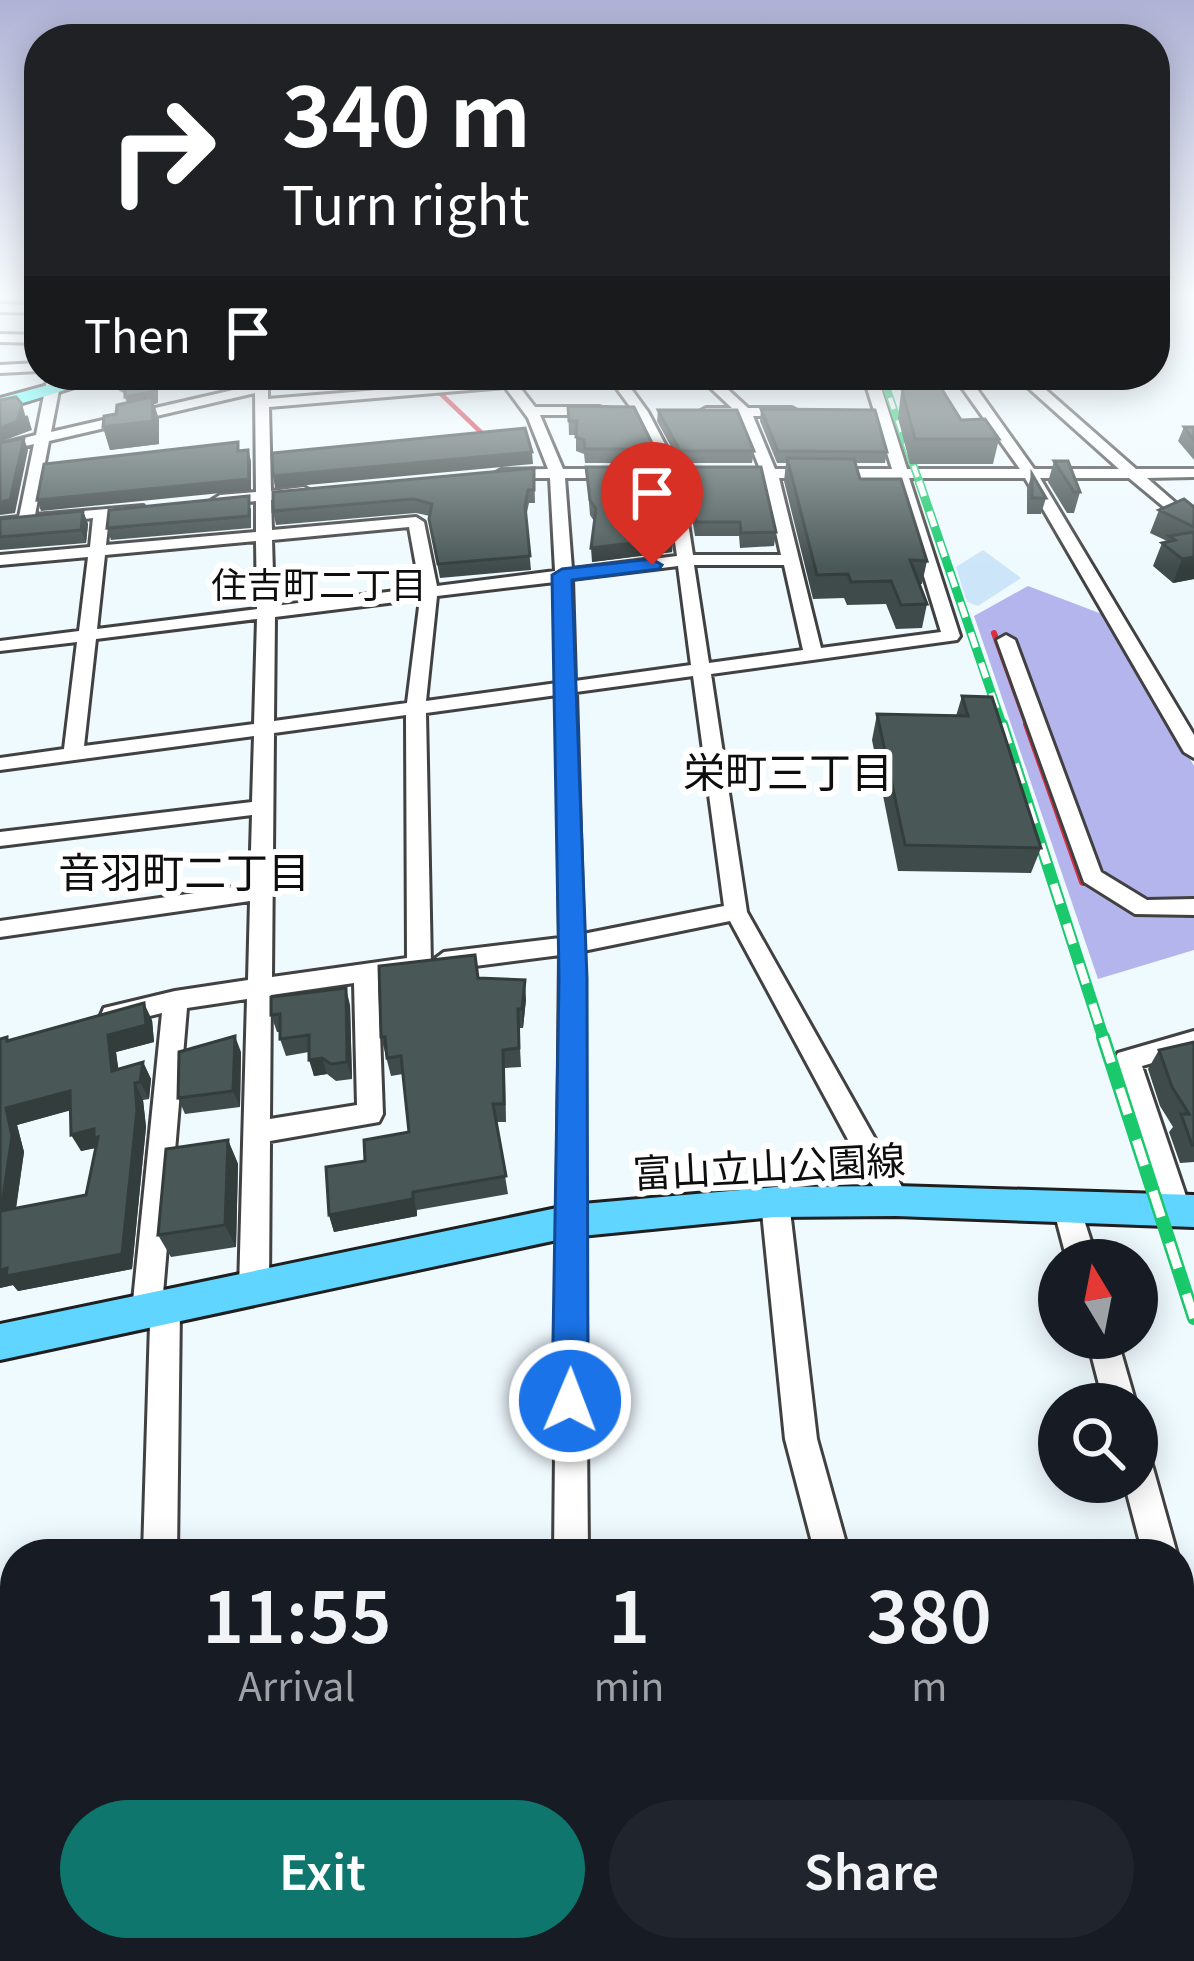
<!DOCTYPE html>
<meta charset="utf-8">
<style>
body{margin:0;font-family:Georgia,"Noto Sans JP",serif;background:#20242c;color:#f1f3f6;height:100vh;display:flex;flex-direction:column;font-size:45px;white-space:nowrap}
*{box-sizing:border-box;margin:0}
p{font-size:39px;color:#9ea1a6}
.icon{flex:none;width:66px;height:66px;fill:none;stroke:currentColor;stroke-width:2;stroke-linecap:round;stroke-linejoin:round}
.map{position:relative;flex:1;overflow:hidden}
.side{position:absolute;left:0px;top:1539px;width:1194px;height:423px;display:flex;flex-direction:column;background:#171b24;border-radius:48px 48px 0 0;box-shadow:0 6px 30px #0003}
.side>*{flex:none}
.hud{position:absolute;left:24px;top:24px;width:1146px;height:366px;border-radius:48px;box-shadow:0 6px 30px #0003;background:#202124;color:#fff;overflow:hidden}
.needle{width:78px;rotate:350deg}
.buttons{position:absolute;left:1038px;top:1239px;display:grid;gap:24px}
.buttons a{display:grid;place-items:center;width:120px;height:120px;border-radius:50%;background:#171b24;box-shadow:0 6px 30px #0003;font-size:60px}
.pin{position:absolute;display:grid;place-items:center;width:102px;height:102px;color:#fff;margin:-123px -51px;border-radius:50% 50% 50% 0;rotate:-45deg;box-shadow:0 0 12px #0007}
.pin .icon{rotate:45deg}
.me{position:absolute;width:132px;margin:-66px;rotate:1deg;stroke-linejoin:round;filter:drop-shadow(0 0 9px #0008)}
.turn{display:flex;align-items:center;gap:42px;height:252px;padding:0 60px;font-size:54px}
.turn .icon{width:156px;height:156px;stroke-width:2.5}
.turn b{display:block;font-size:84px;line-height:102px}
.then{display:flex;align-items:center;height:114px;padding:0 60px;background:#0003;gap:24px;font-size:45px}
.eta{display:flex;justify-content:space-evenly;align-items:center;height:204px;text-align:center}
.eta b{font-size:72px;font-weight:600;line-height:84px}
.cta{display:flex;gap:24px;margin-top:auto;padding:24px 60px}
.cta a{flex:1;height:138px;border-radius:72px;background:#0f766e;color:#fff;font-size:48px;font-weight:600;line-height:138px;text-align:center}
.cta a+a{background:#20242c;color:#f1f3f6}
.map>svg:first-child{display:block}
</style>
<div class="map">
<svg width="1194" height="1961" viewBox="0 0 1194 1961">
<rect width="100%" height="100%" fill="#effaff"/>
<path fill="#cce5f8" d="M983 550 1021 578 978 606 967 602 956 567Z"/>
<path fill="#b5b5ed" d="M1028 586 1110 617 1194 766V950L1098 979 974 616Z"/>
<g fill="none" stroke-linecap="round" stroke-linejoin="round">
<path stroke="#d83040" stroke-width="4.5" d="M421 375 486 437"/>
<path stroke="#d83040" stroke-width="6" d="M994 633 1028 727"/>
<path stroke="#d83040" stroke-width="8" d="M1027 724 1083 882"/>
<g stroke="#414141" stroke-width="6">
<path id="minor" d="M0 304 39 305V313L0 312Z
M0 334 39 335V343L0 342Z
M39 363V371L0 373V365Z
M48 375H62L51 432 255 385 254 375H268V399L498 380 494 375H566L518 385 535 407H600L607 411 600 415H540L563 469H664L634 412 607 375H621L648 412 678 469H760L739 416H706L699 412 706 408H732L697 375H712L748 408H792L799 412 792 416H753L775 469H892L863 375H877L907 469H1020L953 375H967L1034 469H1119L1014 375H1029L1136 469H1194V477L1147 478 1194 519V532L1129 478H1040L1194 735V758L1184 752 1025 478H909L960 636 957 640 711 674 747 912 910 1201 906 1210 896 1213 886 1210 730 921 583 951 588 1554H554L560 955 444 970 432 961 444 952 560 938 557 695 426 713 431 965 419 974 378 980 383 1114 379 1122 270 1141 269 1289 264 1299 254 1303 244 1299 239 1289 247 999 187 1008 163 1294 176 1297 180 1307 177 1554H143L150 1324 136 1321 132 1311 162 1013 113 1025 104 1022 101 1015 104 1008 175 991 248 980 250 901 0 937V921L250 885 252 815 0 846V832L252 802 254 736 0 770V758L64 749 77 642 0 651V641L79 631 88 557 0 565V555L90 547 93 518 0 529V519L19 517 34 444 0 452V444L36 435ZM505 387 528 418 548 469 501 470 494 474 501 478H550L555 571 437 586 424 522 416 517 272 530 271 500 304 497 312 492 304 487 271 491 269 407ZM255 393 256 492 220 495 212 500 220 505 256 501V532L106 545 109 517 143 512V506L35 515 49 441ZM565 478H666L677 556 572 569ZM681 478H764L781 555H693ZM779 478H894L941 632 821 648ZM409 527 420 588 274 606 272 540ZM256 541 257 609 97 629 105 555ZM694 565H784L803 650 709 663ZM678 566 691 665 575 681 572 579ZM555 582 557 683 426 701 437 596ZM420 599 407 703 274 721 275 617ZM257 619 254 724 84 746 96 639ZM693 676 724 906 583 934 576 692ZM406 715 407 958 272 977 274 733ZM354 983 357 1105 270 1119 271 995Z
M1030 375H1098L1104 382 1097 386Z
M1006 635 1015 640 1101 872 1147 900 1194 899V915L1135 914 1084 882 997 640Z
M1194 1031V1051L1142 1066 1191 1211 1187 1220 1177 1223 1167 1220 1163 1211 1114 1060 1118 1053Z
M775 1190 785 1193 789 1202 817 1439 849 1554H815L785 1439 761 1202 765 1193Z
M1067 1195 1077 1198 1097 1260H1067L1053 1207 1057 1198Z
M1087 1338H1117L1136 1404H1104Z
M1137 1452 1149 1456 1153 1468 1177 1554H1143L1124 1482H1137Z
M1179 1607 1192 1612 1194 1618V1735L1179 1738V1700L1191 1698 1179 1689Z
M15 1761V1799L0 1804V1766Z
M131 1947H173L172 1961H130Z
M554 1947H596L595 1961H553Z
M922 1947H964L969 1961H927Z"/>
</g>
<g stroke="#1f1f1f" stroke-width="6">
<path id="major" d="M896 1186 1194 1195V1227L896 1216 775 1217 571 1237 0 1360V1324L571 1205 775 1187Z"/>
</g>
<g stroke="#1f1f1f" stroke-width="6">
<path id="highway" d="M85 375H114L0 410V398Z"/>
</g>
<use href="#minor" fill="#fff" fill-rule="evenodd"/>
<use href="#major" fill="#5fd5ff" fill-rule="evenodd"/>
<use href="#highway" fill="#4dfff8" fill-rule="evenodd"/>
<g stroke="#1ac96b" stroke-width="8">
<path id="rail-far3" d="M882 375 920 484"/>
</g>
<g stroke="#1ac96b" stroke-width="9">
<path id="rail-far2" d="M919 481 1003 727"/>
</g>
<g stroke="#1ac96b" stroke-width="12">
<path id="rail-far1" d="M1002 724 1104 1040"/>
</g>
<g stroke="#1ac96b" stroke-width="14">
<path id="rail" d="M1103 1037 1194 1318"/>
</g>
<use href="#rail-far3" stroke="#fff" stroke-width="4.5" stroke-dasharray="12" stroke-linecap="butt"/>
<use href="#rail-far2" stroke="#fff" stroke-width="6" stroke-dasharray="16" stroke-linecap="butt"/>
<use href="#rail-far1" stroke="#fff" stroke-width="8" stroke-dasharray="21" stroke-linecap="butt"/>
<use href="#rail" stroke="#fff" stroke-width="9" stroke-dasharray="27" stroke-linecap="butt"/>
</g>
<path fill="#3f4b4a" fill-rule="evenodd" d="M103 375H174L173 384 158 389V403L154 404 159 420V444L110 450 103 427 127 403 125 394 105 382Z
M903 375H933L961 420 999 439 993 464H910L898 418Z
M568 406 655 449V463H585L584 454 576 451V435H569Z
M761 409 887 452 885 463H855L860 479 927 561 922 584H919L927 604 922 628 896 629 886 604 847 605 844 598 813 599 784 481 786 463H777L760 421Z
M658 410 754 451 752 463H680L657 421Z
M1184 427H1194V460L1178 441Z
M1054 461 1080 492 1074 513H1067L1048 482Z
M586 467 673 538 672 552 592 562 594 521 590 515Z
M687 467 776 532 774 546 740 548 739 536H695L686 481Z
M534 468 535 503H529L526 517 531 570 440 578 431 533 430 516 416 513 276 525 273 511Z
M1032 474 1046 498 1041 514H1027V489Z
M1194 507V579L1173 583 1153 566 1162 543 1167 541 1150 533 1159 510Z
M251 508V528L111 540 107 528Z
M83 511 88 524 86 543 0 550V519Z
M962 696 1041 848 1031 873 898 871 872 740 877 714 956 716Z
M478 978 526 999 523 1028H519L521 1067 505 1068 506 1122H496L508 1194 417 1210V1216L334 1232 329 1215 365 1161 409 1132 403 1074 391 1076 381 1037Z
M350 1005 352 1079 336 1081 327 1074 314 1076 309 1052 286 1056 280 1039V1032H277L271 1015Z
M152 1020 154 1042 116 1052 118 1069 143 1062 151 1079 149 1099 143 1100 146 1127 132 1269 18 1291 13 1285 0 1288V1039L7 1037 9 1040ZM70 1110 81 1151 96 1148 86 1195 16 1209 24 1152 17 1125Z
M1194 1042V1162L1180 1163 1169 1132 1173 1127 1160 1106 1148 1069 1159 1050Z
M241 1052 240 1107 185 1114 178 1098Z
M228 1140 238 1164 236 1247 171 1257 158 1235Z"/>
<path fill="#333d3c" d="M162 375H174L173 384 158 389V403L154 404 159 420V444L110 450 103 427 129 410 125 397 154 377Z
M22 404 26 418 28 417 32 430 0 442V428L18 418Z
M24 438 28 450 15 513 0 515V502Z
M248 450 251 461V490L41 511 37 500Z
M532 452 533 464 275 488 273 476Z
M83 511 88 524 86 543 81 530Z
M673 538 672 552 592 562 591 548Z
M1194 557V579L1173 583 1182 559Z
M525 980 526 999 523 1028 522 1009Z
M346 988 350 1005 352 1079 347 1062Z
M144 1003 152 1020 154 1042 116 1052 121 1087 112 1071 108 1035Z
M235 1036 241 1052 240 1107 233 1091Z
M322 1058 327 1074 314 1076 309 1060Z
M143 1062 151 1079 149 1099 140 1082Z
M135 1083 143 1100 146 1127 132 1269 18 1291 13 1285 0 1288V1270L122 1254Z
M70 1091 79 1108 17 1125 24 1152 13 1227 1 1211 6 1108Z
M94 1129 108 1153 99 1147 81 1151 71 1135Z
M228 1140 238 1164 236 1247 225 1225Z
M413 1192 417 1216 334 1232 329 1215Z"/>
<path fill="#495756" stroke="#333d3c" stroke-width="3" fill-rule="evenodd" d="M109 375H162L154 377 155 391 125 397V384Z
M904 375H933L961 420 985 419 999 439H915L903 394Z
M16 397 22 404 18 418 28 417 0 428V400Z
M152 397 153 421 103 427 104 416 116 414 117 405Z
M568 406 634 407 655 449H585L584 440 576 437 577 421H569Z
M761 409 875 410 887 452 778 451Z
M658 410H737L754 451H680Z
M1184 427H1194V440Z
M525 428 532 452 273 476 272 453Z
M24 438 10 500 0 502V443Z
M238 442V451L248 450 249 479 37 500 44 464Z
M787 458 854 459 860 479H901L927 561 910 560 927 604 901 605 891 581 851 582 848 574 817 575Z
M1054 461H1068L1080 492H1074Z
M586 467H663L673 538 591 548 596 509 590 500Z
M687 467H761L776 532 741 533 740 522H696Z
M534 468V490H528L525 506 530 556 438 564 429 519 432 504 414 499 273 511V492Z
M1032 474 1046 498H1032Z
M249 496V516L107 528 109 510Z
M1184 499 1194 507V527L1159 510Z
M83 511 81 530 0 537V519Z
M1194 532V557L1182 559 1162 543 1175 540 1169 536Z
M962 696 992 697 1041 848 905 845 877 714 968 716Z
M475 955 478 978 525 980 522 1009H518L519 1048 503 1050 504 1104H493L506 1176 413 1192V1199L329 1215 326 1167 365 1161 364 1140 409 1132 401 1056 387 1058 385 1037H381L379 966Z
M346 988 347 1062 331 1064 322 1058 309 1060V1035L280 1039V1014L271 1015V997Z
M144 1003 146 1025 108 1035 112 1071 143 1062 140 1082 135 1083 137 1110 122 1254 6 1276 7 1268 0 1270V1039L7 1037V1041ZM70 1091 71 1135 94 1129V1138L98 1137 86 1195 1 1211 12 1136 6 1108Z
M235 1036 233 1091 178 1098 179 1052Z
M1194 1042V1145H1192L1181 1114H1189L1172 1087 1159 1050Z
M228 1140 225 1225 158 1235 166 1149Z"/>
<linearGradient id="sky" x2="0" y2="1"><stop stop-color="#afb2d5"/><stop offset="0.52" stop-color="#f8fdff"/><stop offset="1" stop-color="#f8fdff" stop-opacity="0"/></linearGradient>
<rect width="1194" height="569" fill="url(#sky)"/>
<path fill="#1a73e8" stroke="#114b97" stroke-width="3" d="M652 559 662 565 659 569 572 580 587 978 588 1401 582 1414 570 1419 557 1414 552 1401 559 978 552 575 562 569Z"/>
<g text-anchor="middle" stroke-width="12" stroke-linejoin="round" paint-order="stroke">
<g font-size="36" fill="#0e0e0e" stroke="#fff">
<text x="319" y="598">住吉町二丁目</text>
</g>
<g font-size="39" fill="#0e0e0e" stroke="#fff">
<text transform="translate(769 1167) rotate(-3)" y="14">富山立山公園線</text>
</g>
<g font-size="42" fill="#0e0e0e" stroke="#fff">
<text x="788" y="788">栄町三丁目</text>
<text x="184" y="888">音羽町二丁目</text>
</g>
</g>
</svg>
<div class="buttons">
<a><svg class="needle" viewBox="-14 -14 28 28"><path d="M0-13l5 13h-10z" fill="#e53935"/><path d="M0 13l5-13h-10z" fill="#9ea1a6"/></svg></a>
<a><svg class="icon" aria-label="search" viewBox="0 0 24 24"><circle cx="10" cy="10" r="6"/><path d="M15 15l6 6"/></svg></a>
</div>
<div class="pin" style="left:652px;top:565px;background:#d93025"><svg class="icon" aria-label="arrive" viewBox="0 0 24 24"><path d="M6 21V4h12l-3 4 3 4H6"/></svg></div>
<svg class="me" style="left:570px;top:1401px" viewBox="-20 -20 40 40"><circle r="17" fill="#1a73e8" stroke="#fff" stroke-width="3"/><path d="M0-11L8 9 0 5-8 9z" fill="#fff"/></svg>
<div class="hud">
<div class="turn"><svg class="icon" aria-label="right" viewBox="0 0 24 24"><path d="M7 20v-9h11M14 6l5 5-5 5"/></svg><div><b>340 m</b>Turn right</div></div>
<div class="then">Then<svg class="icon" aria-label="arrive" viewBox="0 0 24 24"><path d="M6 21V4h12l-3 4 3 4H6"/></svg></div>
</div>
<section class="side">
<div class="eta">
<div><b>11:55</b><p>Arrival</p></div>
<div><b>1</b><p>min</p></div>
<div><b>380</b><p>m</p></div>
</div>
<div class="cta"><a>Exit</a><a>Share</a></div>
</section>
</div>
